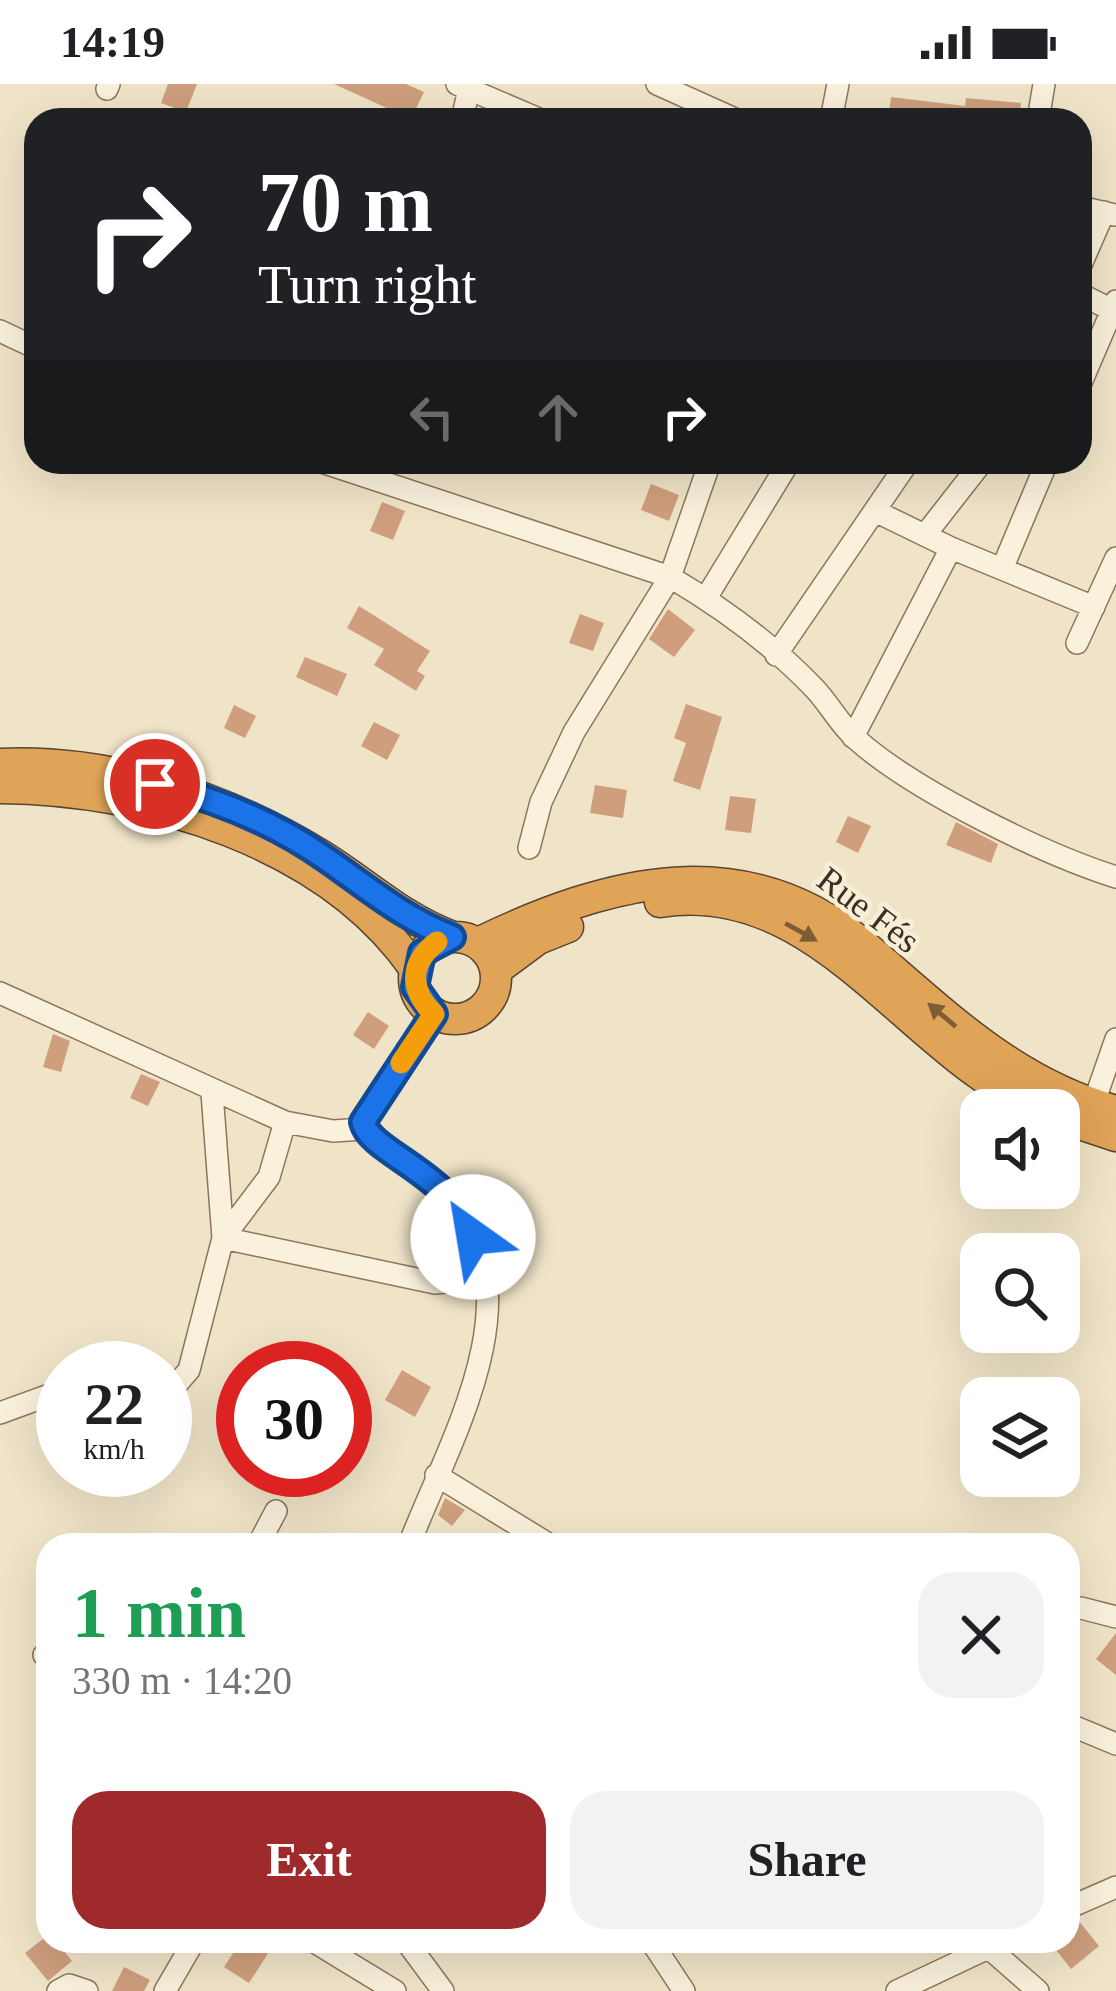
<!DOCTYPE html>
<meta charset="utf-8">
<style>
body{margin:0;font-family:Georgia,serif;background:#f2f2f2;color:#202124;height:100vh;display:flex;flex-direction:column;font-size:45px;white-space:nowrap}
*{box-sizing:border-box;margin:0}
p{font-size:39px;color:#757577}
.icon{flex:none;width:66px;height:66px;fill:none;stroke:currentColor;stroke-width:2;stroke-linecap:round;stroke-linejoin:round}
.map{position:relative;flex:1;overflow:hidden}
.drawer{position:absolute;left:36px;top:1449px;width:1044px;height:420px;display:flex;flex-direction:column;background:#fff;border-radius:36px;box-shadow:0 12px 48px #0002}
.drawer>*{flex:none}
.guide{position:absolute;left:24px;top:24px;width:1068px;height:366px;border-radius:36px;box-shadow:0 12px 48px #0002;background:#202124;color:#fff;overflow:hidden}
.buttons{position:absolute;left:960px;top:1005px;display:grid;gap:24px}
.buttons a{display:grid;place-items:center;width:120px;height:120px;border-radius:24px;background:#fff;box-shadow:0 12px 48px #0002;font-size:60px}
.speed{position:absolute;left:36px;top:1257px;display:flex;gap:24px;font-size:60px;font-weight:700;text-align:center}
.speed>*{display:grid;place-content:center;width:156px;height:156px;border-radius:50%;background:#fff;box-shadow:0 12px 48px #0002;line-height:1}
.speed small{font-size:30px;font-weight:400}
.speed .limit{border:18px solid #d22;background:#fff;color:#111}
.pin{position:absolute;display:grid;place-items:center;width:102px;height:102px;color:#fff;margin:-51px;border:6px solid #fff;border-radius:50%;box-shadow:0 3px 12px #0007}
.me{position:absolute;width:132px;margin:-66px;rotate:328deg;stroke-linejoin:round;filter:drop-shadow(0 0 9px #0008)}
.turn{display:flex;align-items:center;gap:42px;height:252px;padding:0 36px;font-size:54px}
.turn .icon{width:156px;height:156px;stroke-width:2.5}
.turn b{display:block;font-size:84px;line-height:102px}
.lanes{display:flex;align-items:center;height:114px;padding:0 36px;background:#0003;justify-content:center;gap:60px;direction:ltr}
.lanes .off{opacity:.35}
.round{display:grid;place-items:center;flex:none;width:126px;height:126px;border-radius:36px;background:#f2f2f2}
.headline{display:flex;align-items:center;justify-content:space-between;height:204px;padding:0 36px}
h1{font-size:72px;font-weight:700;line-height:90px;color:#1e9e55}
.cta{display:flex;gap:24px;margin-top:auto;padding:24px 36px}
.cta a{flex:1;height:138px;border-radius:36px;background:#9e2a2b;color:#fff;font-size:48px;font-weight:700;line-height:138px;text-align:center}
.cta a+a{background:#f2f2f2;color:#202124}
.status{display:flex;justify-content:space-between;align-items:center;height:84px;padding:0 60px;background:#fff;direction:ltr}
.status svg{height:33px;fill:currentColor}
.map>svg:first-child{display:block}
</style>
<div class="status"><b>14:19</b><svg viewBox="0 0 49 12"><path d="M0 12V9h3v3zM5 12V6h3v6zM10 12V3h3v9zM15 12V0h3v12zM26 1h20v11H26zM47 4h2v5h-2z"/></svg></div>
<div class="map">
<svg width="1116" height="1907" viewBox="0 0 1116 1907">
<rect width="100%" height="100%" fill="#f0e4c8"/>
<path fill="#cf9f7d" d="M168 0H197L186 28 161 19Z
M334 0H406L424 8 411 35Z
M891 13 965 22 966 14 1021 19 1019 36H888Z
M651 400 679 411 669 437 641 426Z
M382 418 405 427 393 456 370 447Z
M359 522 430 567 417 587 425 592 416 607 374 581 384 565 347 544Z
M668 525 695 546 674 573 649 555Z
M580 530 604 539 593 567 569 559Z
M305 573 347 590 337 612 296 593Z
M686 620 722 633 700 706 673 697 686 659 674 654Z
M234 621 256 632 245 654 224 644Z
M374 638 400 651 387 676 361 662Z
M595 701 627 706 623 734 590 729Z
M730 712 756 715 751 749 725 746Z
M848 732 871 742 858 769 836 758Z
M956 738 998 760 991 779 946 761Z
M368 928 389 942 374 965 353 951Z
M53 950 70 957 61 988 43 983Z
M141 990 160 998 148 1022 130 1014Z
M402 1286 431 1303 415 1333 385 1316Z
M445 1414 465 1426 452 1442 438 1431Z
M1116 1549V1591L1096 1575Z
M1078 1836 1099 1862 1071 1885 1049 1857H1068V1839Z
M48 1851V1857H56L72 1877 48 1897 25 1869Z
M241 1857H276L249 1899 224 1883Z
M124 1883 150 1896 144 1907H112Z"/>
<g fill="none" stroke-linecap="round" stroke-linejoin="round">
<g stroke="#8d765c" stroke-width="24">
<path id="minor" d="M457 0 541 36
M657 0 737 36
M107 5 109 0
M462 36 470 0
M831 36 838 0
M1038 36 1044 0
M1080 123 1115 131
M1080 183 1104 128
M1080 210 1116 228
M0 247 36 264
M1080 301 1116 217
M322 378 670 493C721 523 774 562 815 605 830 621 840 641 856 655 913 706 1043 770 1116 793
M925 451 982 378
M951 464 1094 523
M1002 485 1047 378
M706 514 789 378
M1077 559 1116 474
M776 571 908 378
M853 653 951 464 875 427
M529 764 541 718 574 648 670 493 710 378
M0 909 285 1038 333 1047 364 1045
M212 1009 223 1154 435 1199 484 1194
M1093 1021 1116 955
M165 1300H177L189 1286 223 1154 269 1093 285 1038
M0 1329 63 1306
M436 1391 545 1458
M258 1461 276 1427
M409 1461C446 1364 529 1228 463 1127 437 1087 387 1078 364 1045L366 1032 434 930
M1081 1524 1116 1533
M44 1571H48
M1068 1640 1116 1660
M1068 1824 1116 1803
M313 1857 395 1907
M406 1857 443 1907
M651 1857 684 1907
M989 1864 1038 1907
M58 1907 69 1901 87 1907
M165 1907 194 1857
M897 1907 1003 1857"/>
</g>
<g stroke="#5b4430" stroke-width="33">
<path id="highway" d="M0 680C111 675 225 713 319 770 365 798 401 834 453 853
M0 704C147 705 327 758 415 885
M660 818C821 792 909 972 1042 1026
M414 894a41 41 0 1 1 82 0a41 41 0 1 1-82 0Z
M478 859C608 796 745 760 865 862 944 929 1013 999 1116 1027
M496 886 538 855 568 843
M1059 1033 1116 1052"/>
</g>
<use href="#minor" stroke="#faf1dc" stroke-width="21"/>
<use href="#highway" stroke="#e0a458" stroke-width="30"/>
</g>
<defs><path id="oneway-solid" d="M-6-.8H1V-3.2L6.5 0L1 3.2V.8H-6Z" transform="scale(3)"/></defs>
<g fill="#7e5d36">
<use href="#oneway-solid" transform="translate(801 848) rotate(29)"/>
<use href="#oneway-solid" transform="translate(942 931) rotate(-140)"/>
</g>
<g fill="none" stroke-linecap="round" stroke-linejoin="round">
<g stroke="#114b97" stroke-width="30">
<path id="route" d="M155 700C215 715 275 739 326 775 368 804 404 835 452 853L422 869 415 903 434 930 363 1038C370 1069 452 1089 473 1153"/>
</g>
<use href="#route" stroke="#1a73e8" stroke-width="21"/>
<path stroke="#f59e0b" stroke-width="21" d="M401 979 434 930C409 906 409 879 437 858"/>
</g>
<g text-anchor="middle" stroke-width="9" stroke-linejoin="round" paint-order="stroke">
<g font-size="36" fill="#3d2e20" stroke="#f7eed8">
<text transform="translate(869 825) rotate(37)" y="13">Rue Fés</text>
</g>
</g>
</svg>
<div class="buttons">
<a><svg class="icon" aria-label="sound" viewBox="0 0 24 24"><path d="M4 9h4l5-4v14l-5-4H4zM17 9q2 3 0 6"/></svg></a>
<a><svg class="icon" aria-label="search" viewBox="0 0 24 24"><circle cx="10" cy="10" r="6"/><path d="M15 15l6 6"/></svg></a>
<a><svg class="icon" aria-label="layers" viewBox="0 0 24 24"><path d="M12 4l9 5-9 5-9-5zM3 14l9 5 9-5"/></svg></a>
</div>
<div class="speed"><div>22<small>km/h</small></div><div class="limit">30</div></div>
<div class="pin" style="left:155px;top:700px;background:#d93025"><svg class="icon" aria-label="arrive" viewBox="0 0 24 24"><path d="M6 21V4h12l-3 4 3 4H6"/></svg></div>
<svg class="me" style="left:473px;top:1153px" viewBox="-20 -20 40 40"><circle r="19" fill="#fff"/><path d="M0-13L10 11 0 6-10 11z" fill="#1a73e8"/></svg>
<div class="guide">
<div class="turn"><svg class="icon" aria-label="right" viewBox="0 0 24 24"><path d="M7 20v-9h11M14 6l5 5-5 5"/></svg><div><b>70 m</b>Turn right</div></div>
<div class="lanes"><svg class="icon off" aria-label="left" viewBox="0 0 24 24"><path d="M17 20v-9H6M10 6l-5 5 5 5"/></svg><svg class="icon off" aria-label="ahead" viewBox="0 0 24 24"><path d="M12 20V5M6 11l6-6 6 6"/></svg><svg class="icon" aria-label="right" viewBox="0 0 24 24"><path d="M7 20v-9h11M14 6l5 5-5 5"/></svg></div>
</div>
<section class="drawer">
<div class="headline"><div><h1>1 min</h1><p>330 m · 14:20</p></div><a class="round"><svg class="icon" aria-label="close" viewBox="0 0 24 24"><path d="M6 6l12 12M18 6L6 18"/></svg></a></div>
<div class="cta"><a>Exit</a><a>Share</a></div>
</section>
</div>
